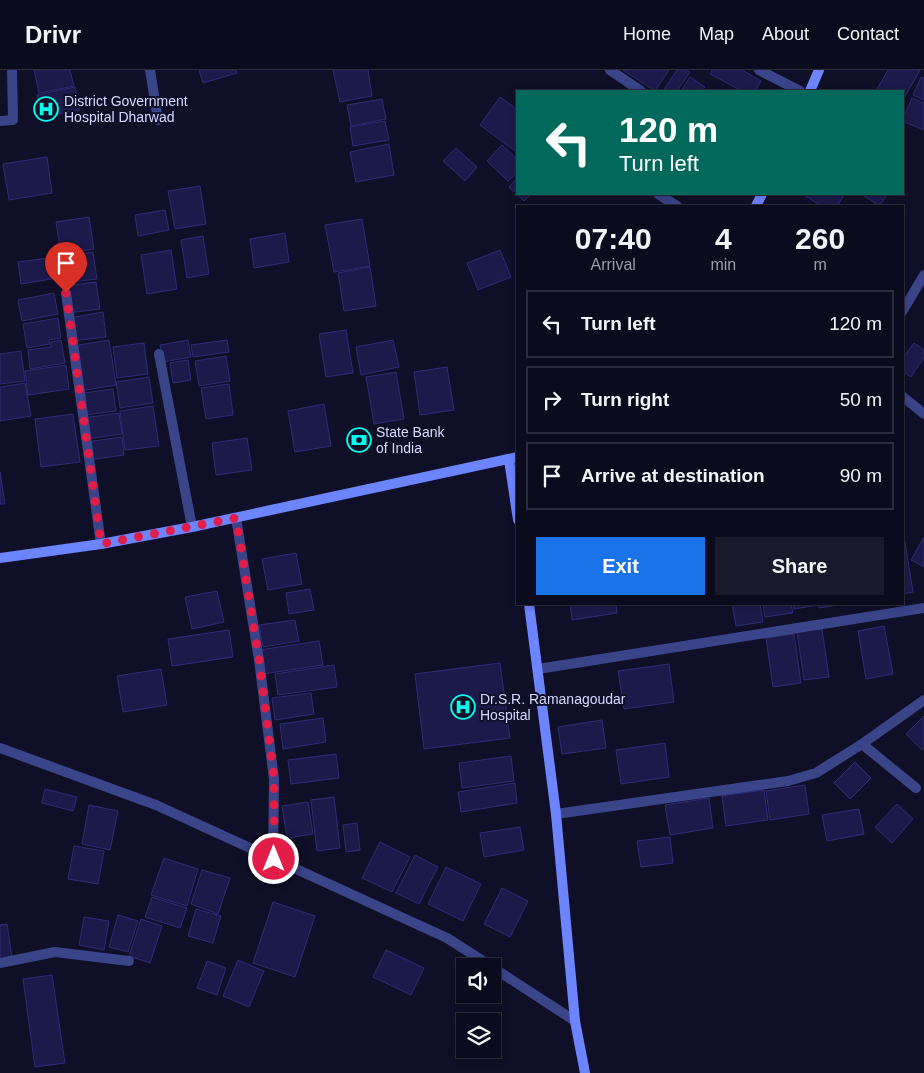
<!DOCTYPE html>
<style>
body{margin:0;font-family:Arial,sans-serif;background:#19192b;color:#f1f3f6;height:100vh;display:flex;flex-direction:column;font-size:19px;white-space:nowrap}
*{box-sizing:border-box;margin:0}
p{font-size:16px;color:#9a9ba4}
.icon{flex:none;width:28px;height:28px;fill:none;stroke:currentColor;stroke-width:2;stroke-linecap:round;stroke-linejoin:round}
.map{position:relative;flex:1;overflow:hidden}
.details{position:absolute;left:516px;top:135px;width:388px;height:400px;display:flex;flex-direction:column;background:#0b0b1e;border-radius:0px;box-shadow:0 2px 8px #0003,0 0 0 1px #2b2b3c}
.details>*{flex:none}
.banner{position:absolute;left:516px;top:20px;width:388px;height:105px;border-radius:0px;box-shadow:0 2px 8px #0003,0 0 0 1px #2b2b3c;background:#00695c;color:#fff;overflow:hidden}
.controls{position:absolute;left:456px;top:888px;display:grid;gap:10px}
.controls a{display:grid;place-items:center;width:45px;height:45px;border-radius:0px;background:#0b0b1e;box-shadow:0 2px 8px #0003,0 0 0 1px #2b2b3c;font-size:25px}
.pin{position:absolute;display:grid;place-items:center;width:42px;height:42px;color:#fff;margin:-51px -21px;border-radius:50% 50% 50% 0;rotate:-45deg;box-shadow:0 0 5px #0007}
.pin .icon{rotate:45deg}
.me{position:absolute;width:55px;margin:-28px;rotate:0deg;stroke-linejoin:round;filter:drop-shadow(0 0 4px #0008)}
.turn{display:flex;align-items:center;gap:18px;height:105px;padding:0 20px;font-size:22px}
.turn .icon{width:65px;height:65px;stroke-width:2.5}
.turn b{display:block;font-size:35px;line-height:42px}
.eta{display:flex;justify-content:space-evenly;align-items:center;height:85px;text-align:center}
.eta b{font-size:30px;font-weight:700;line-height:35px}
.cta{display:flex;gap:10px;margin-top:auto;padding:10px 20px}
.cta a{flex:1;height:58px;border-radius:0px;background:#1a73e8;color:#fff;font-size:20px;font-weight:700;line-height:58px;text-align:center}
.cta a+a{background:#19192b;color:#f1f3f6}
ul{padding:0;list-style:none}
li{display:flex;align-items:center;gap:15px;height:68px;margin:0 10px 8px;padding:0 10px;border:2px solid #2b2b3c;border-radius:0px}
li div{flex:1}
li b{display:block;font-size:19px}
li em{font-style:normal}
header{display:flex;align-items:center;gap:30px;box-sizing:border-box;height:70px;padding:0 25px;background:#0b0b1e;border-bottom:1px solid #2b2b3c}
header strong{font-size:24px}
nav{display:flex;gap:28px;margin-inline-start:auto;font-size:18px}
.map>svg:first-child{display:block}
</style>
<header>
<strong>Drivr</strong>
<nav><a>Home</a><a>Map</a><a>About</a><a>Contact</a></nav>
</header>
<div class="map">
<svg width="924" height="1003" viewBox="0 0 924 1003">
<rect width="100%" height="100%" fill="#0f0f28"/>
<path fill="#1c1a4a" stroke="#2d2c77" d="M34 0H70L74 16 39 23Z
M199 0H236L237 3 203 13Z
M333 0H368L372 26 340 32Z
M623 0H669L655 21Z
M677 0H686L690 2 677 21H663Z
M712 0H742L761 11 755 21H742L710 4Z
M888 0H920L902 32V21H876Z
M690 7 705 17 702 21H681Z
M921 7 924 8V30L913 25Z
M75 17 80 40 42 47 37 25Z
M500 27 518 40V83L480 55Z
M912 28 924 33V60L902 51Z
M382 29 386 49 351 56 347 35Z
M385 51 389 70 353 76 350 57Z
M389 74 394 105 356 112 350 82Z
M502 75 518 90V102L508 111 487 91Z
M456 78 477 97 465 111 443 91Z
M47 87 52 123 9 130 3 94Z
M518 107V124H531L524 131 509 117Z
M200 116 206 154 175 159 168 121Z
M802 124H845L837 136H822Z
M861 124H888L879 136Z
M165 140 169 160 138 166 135 145Z
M89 147 94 179 61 184 56 152Z
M362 149 370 196 334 202 325 155Z
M285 163 289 192 254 198 250 169Z
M203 166 209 204 187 208 181 170Z
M171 180 177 219 147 224 141 185Z
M500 180 511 207 478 220 467 193Z
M93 182 97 209 63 213 60 187Z
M48 188 51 209 21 214 18 192Z
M370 197 376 236 344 241 338 203Z
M96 212 100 239 68 243 64 216Z
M54 223 58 244 22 251 18 230Z
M103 242 106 267 72 271 69 248Z
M58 248 61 268 49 270 50 274 27 278 23 254Z
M346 260 353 303 326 307 319 264Z
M61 270 65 293 30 299 28 280 51 277V272Z
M109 270 116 315 80 321 73 276Z
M188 270 191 287 163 292 160 275Z
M227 270 229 282 193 287 191 275Z
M393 270 399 297 361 305 356 277Z
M144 273 148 304 117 308 113 277Z
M914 273 924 280V287L911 307 902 301V289Z
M21 281 25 311 0 314V284Z
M226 286 230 311 199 316 195 291Z
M188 290 191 310 173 313 170 293Z
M66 295 69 319 28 325 25 301Z
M447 297 454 340 420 345 414 302Z
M396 302 404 349 374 354 366 307Z
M149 307 153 333 120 338 116 312Z
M25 313 31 346 0 351V317Z
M229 314 233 345 206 349 201 318Z
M113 319 116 341 86 345 83 323Z
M324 334 331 376 295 382 288 341Z
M153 336 159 376 125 380 120 341Z
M119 343 122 364 86 369 83 348Z
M73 344 80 392 41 397 35 349Z
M122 367 124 385 88 390 86 372Z
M247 368 252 400 216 405 212 373Z
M0 402 5 434H0Z
M924 467V497L911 490Z
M902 472H905L913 522 902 524Z
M296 483 302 514 268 520 262 489Z
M310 519 314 540 289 544 286 523Z
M217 521 224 552 192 559 185 527Z
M570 534H616L617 543 572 550Z
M732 534H760L763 552 736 556Z
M763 534H791L793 543 765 547Z
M793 534H818L819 535 794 539Z
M819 534H845L819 538Z
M295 550 299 571 263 577 259 555Z
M884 556 893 604 866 609 858 561Z
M822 559 829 607 804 610 797 562Z
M229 560 233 587 172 596 168 569Z
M794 564 801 613 773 617 766 568Z
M319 571 323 595 263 604 259 580Z
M500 593 510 668 424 679 415 604Z
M669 594 674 632 624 639 618 601Z
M334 595 337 617 278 625 275 604Z
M161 599 167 635 123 642 117 606Z
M311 623 314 644 275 650 272 628Z
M924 646V677L922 680 906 664Z
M323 648 326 672 283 679 280 654Z
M602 650 606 678 562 684 558 657Z
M665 673 669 707 621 714 616 680Z
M336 684 339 708 291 714 288 690Z
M511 686 514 711 462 718 459 693Z
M855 692 871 708 850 729 834 713Z
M515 713 517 733 461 742 458 722Z
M805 715 809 744 770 750 766 721Z
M45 719 77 727 73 741 42 733Z
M764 720 768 750 726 756 722 726Z
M334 727 340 778 317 781 311 730Z
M709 728 713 758 670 765 665 735Z
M308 732 313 764 287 768 282 736Z
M897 734 913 749 892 773 875 757Z
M89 735 118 741 110 780 82 774Z
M859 739 864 764 827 771 822 745Z
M357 753 360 780 346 782 343 755Z
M520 757 524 780 484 787 480 763Z
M670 767 673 793 641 797 637 771Z
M380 772 410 787 392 822 362 808Z
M74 776 104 781 98 814 68 809Z
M415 785 438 797 419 834 396 823Z
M164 788 198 799 187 836 151 825Z
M446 797 481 814 463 851 428 834Z
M202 800 230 808 218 844 191 834Z
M502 818 528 831 510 867 484 854Z
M152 827 187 838 180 858 145 847Z
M273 832 315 846 295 907 253 893Z
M196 839 221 846 213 873 188 866Z
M118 845 138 851 128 882 109 877Z
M84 847 109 851 104 880 79 875Z
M141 849 162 856 150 893 129 886Z
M7 854 12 888 0 889V855Z
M386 880 424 898 411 925 373 907Z
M238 890 264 901 249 937 223 926Z
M207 891 226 898 217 925 197 918Z
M52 905 65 993 35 997 23 909Z"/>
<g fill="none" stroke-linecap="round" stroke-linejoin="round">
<path stroke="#394489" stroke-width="10" d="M0 51 13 50 12 0"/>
<path stroke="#394489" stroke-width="10" d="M150 0 158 50
M610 0 641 21
M759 0 800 21
M658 124 677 136
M66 223 101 474
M902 242 924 205
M159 284 192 457
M902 326 924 344
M236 448 259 590 274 709 273 789
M538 599 924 538
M862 674 916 718
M0 678 156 735 447 868 491 896
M556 744 788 711 816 703 862 674 924 630
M0 893 55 882 129 891
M492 897 575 951"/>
<path stroke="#6d84ff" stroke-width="10" d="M810 21 819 0
M756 136 762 124
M509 390 518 450
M0 488 101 474 192 457 518 387
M529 534 556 744 575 951 585 1003"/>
</g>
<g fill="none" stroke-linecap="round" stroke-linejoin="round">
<path stroke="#e11d48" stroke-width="9" stroke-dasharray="0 16.2" d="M66 223 101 474 236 448 259 590 274 709V789"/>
</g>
<defs>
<g id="hospital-ring" transform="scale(1.25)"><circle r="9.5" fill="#0f0f28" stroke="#02ffeb" stroke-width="1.5"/><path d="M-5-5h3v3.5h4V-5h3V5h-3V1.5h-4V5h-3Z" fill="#02ffeb"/></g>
<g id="bank-ring" transform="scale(1.25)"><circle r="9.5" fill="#0f0f28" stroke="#02ffeb" stroke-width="1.5"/><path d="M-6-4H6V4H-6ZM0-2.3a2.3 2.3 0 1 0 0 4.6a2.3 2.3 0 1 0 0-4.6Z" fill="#02ffeb"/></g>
</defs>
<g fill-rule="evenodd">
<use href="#hospital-ring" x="46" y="39"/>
<use href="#bank-ring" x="359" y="370"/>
<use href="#hospital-ring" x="463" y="637"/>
</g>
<g text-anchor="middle" stroke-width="4" stroke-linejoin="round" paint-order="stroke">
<g font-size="14" fill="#d6d9ff" stroke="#0f0f28" text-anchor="start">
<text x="64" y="36">District Government<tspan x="64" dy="16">Hospital Dharwad</tspan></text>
<text x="376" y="367">State Bank<tspan x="376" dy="16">of India</tspan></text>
<text x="480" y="634">Dr.S.R. Ramanagoudar<tspan x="480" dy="16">Hospital</tspan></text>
</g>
</g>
</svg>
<div class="controls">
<a><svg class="icon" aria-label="sound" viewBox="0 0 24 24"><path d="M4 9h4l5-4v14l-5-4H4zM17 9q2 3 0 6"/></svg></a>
<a><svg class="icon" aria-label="layers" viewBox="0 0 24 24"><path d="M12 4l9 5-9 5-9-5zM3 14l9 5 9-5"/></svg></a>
</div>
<div class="pin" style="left:66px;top:223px;background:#d93025"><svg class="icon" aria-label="arrive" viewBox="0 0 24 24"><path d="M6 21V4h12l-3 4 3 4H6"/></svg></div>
<svg class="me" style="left:274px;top:789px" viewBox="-20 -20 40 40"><circle r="17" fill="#e11d48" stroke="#fff" stroke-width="3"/><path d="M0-11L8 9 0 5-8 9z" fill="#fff"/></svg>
<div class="banner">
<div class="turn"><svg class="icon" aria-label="left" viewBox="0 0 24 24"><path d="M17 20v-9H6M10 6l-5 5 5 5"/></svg><div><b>120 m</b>Turn left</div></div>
</div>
<section class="details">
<div class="eta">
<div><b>07:40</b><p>Arrival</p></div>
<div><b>4</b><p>min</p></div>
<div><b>260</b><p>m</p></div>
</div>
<ul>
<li><svg class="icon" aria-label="left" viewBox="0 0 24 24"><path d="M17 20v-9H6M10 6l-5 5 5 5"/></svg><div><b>Turn left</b></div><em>120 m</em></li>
<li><svg class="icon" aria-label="right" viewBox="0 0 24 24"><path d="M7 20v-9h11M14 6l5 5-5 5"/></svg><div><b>Turn right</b></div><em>50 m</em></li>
<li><svg class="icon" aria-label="arrive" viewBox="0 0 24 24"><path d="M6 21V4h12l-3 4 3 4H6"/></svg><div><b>Arrive at destination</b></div><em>90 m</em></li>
</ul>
<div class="cta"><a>Exit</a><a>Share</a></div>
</section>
</div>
